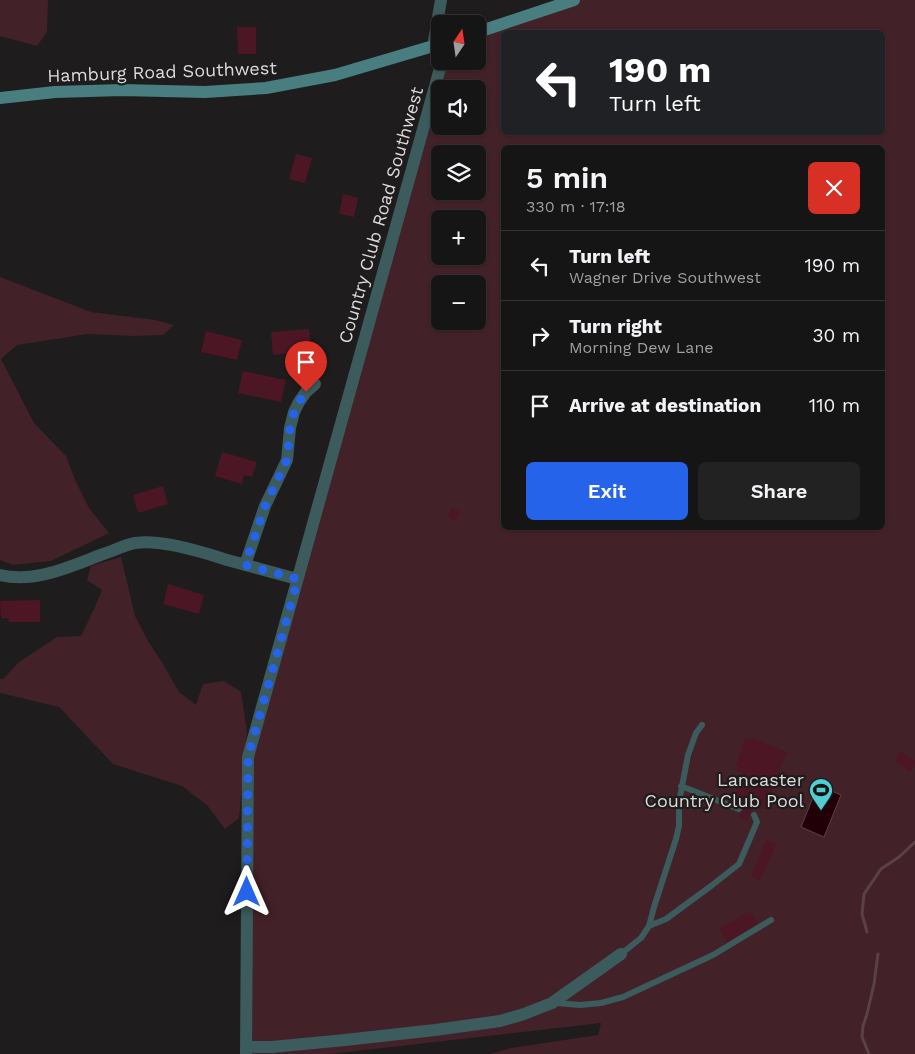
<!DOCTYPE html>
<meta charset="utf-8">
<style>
body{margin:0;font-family:"Work Sans",sans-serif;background:#232222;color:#f1f3f6;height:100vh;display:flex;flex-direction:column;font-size:19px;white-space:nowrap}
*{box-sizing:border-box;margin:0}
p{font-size:16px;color:#9e9fa0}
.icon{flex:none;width:28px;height:28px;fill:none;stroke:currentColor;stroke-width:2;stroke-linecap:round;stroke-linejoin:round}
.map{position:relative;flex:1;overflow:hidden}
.details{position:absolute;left:501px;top:145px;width:384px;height:385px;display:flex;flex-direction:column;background:#161515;border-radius:8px;box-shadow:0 1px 4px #0004,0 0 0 1px #353434}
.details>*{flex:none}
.banner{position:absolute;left:501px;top:30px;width:384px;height:105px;border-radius:8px;box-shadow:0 1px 4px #0004,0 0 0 1px #353434;background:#202124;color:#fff;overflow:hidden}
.needle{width:32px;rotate:13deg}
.tools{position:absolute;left:431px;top:15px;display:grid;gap:10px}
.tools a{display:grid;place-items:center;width:55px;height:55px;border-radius:8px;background:#161515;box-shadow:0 1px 4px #0004,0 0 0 1px #353434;font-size:25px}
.pin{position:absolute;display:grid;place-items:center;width:42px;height:42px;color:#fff;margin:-51px -21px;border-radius:50% 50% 50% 0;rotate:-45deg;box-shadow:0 0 5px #0007}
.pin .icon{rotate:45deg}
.me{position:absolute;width:55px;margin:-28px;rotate:0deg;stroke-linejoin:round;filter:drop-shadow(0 0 4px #0008)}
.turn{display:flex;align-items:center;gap:18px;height:105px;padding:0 25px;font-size:22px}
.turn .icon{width:65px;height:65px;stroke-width:2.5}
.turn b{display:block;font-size:35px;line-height:42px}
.round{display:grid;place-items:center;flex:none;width:52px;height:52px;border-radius:8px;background:#232222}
.head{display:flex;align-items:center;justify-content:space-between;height:85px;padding:0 25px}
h1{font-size:30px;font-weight:600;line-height:38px}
.primary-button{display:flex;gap:10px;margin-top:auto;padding:10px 25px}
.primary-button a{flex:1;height:58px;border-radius:8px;background:#2563eb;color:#fff;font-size:20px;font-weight:600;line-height:58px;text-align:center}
.primary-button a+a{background:#232222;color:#f1f3f6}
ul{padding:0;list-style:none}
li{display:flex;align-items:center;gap:15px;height:70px;padding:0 25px;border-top:1px solid #353434}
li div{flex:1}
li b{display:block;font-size:19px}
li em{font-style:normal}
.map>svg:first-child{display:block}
</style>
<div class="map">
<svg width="915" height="1054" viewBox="0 0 915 1054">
<rect width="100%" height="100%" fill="#1e1c1c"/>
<path fill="#432128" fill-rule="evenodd" d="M0 0H48L47 32 37 46 0 36Z
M574 0H915V1054H490L511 1048 598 1035 601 1023 330 1054H246L248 757 442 61H478V32ZM504 32H882V132H504ZM440 89H478V126H440ZM504 148H882V528H504ZM440 154H478V191H440ZM440 219H478V256H440ZM440 284H478V321H440Z
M0 277 91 312 155 320 174 325 163 335 133 336 88 334 17 345 1 359 34 423 66 456 76 482 89 508 109 533 51 561 13 565 0 560Z
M121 557 135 616 148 641 163 664 179 692 196 705 203 684 224 681 241 692 247 732 239 818 225 829 207 805 182 786 113 764 59 707 0 693V679H3L19 662 57 637 81 636 94 609 102 590 87 580 91 566Z"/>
<path fill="#210008" stroke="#594147" d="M818 785 841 795 824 837 801 827Z"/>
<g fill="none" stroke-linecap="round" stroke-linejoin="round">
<path stroke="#594147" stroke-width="3" d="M867 932 862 914 864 894 881 869 899 857 915 842
M869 1054 862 1037 863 1026 867 1014 874 984 878 954"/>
</g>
<path fill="#4d1625" d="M237 27H256V54H238Z
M296 154 312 158 305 183 289 179Z
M343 194 358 198 354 217 339 214Z
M309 329 311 351 273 355 271 332Z
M206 331 242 340 237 360 201 352Z
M243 371 286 380 281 402 238 393Z
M222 452 257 462 252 477 244 475 242 484 215 476Z
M163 486 168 504 138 513 133 495Z
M452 508 460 512 456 521 448 516Z
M168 584 204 595 199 614 163 604Z
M40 600V622H9L8 618H1L0 601Z
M745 738 751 741 752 738 787 752 764 809 753 804 747 820 739 817 745 801 734 797 739 779H741L743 773 737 771 738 766 736 765 742 750 741 749Z
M901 751 915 761V765L910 772 894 760Z
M766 840 776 844 760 881 751 877Z
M750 911 758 923 727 942 719 929Z"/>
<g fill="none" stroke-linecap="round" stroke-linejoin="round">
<path stroke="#3b5b5c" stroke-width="6" d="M681 786 739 809
M649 926 666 919 711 886 739 864 757 822 754 815
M621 954 641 938 649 926 654 907 676 839 679 826V802L688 755 696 733 702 725
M556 1003 580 1005 601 1003 623 997 713 955 771 920"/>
<path stroke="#3b5b5c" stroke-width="12" d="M433 46 441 0
M245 565 265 506 287 460 290 428 294 412 299 402 306 392 315 384
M0 575C36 584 73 565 106 553 115 550 125 545 135 543 163 539 204 553 231 561 253 567 275 573 297 579
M247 1047H272L345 1040 435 1030 500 1021 524 1014 552 1003 621 954
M246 1054 248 757 442 61"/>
<path stroke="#497e80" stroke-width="12" d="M478 32 574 0
M0 98 55 92 122 90 205 92 266 88 335 75 440 44"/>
</g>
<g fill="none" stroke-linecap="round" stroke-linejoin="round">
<path stroke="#2563eb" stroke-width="9" stroke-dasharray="0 16.2" d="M247 892 248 757 298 579 245 565 265 506 287 460 290 428 294 412 299 402 306 392"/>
</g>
<defs>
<g id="stadium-pin" transform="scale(1.25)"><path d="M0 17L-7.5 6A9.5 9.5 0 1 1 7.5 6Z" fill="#51ccd2" stroke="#1e1c1c"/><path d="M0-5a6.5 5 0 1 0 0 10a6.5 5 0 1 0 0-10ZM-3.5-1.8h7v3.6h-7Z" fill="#111"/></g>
</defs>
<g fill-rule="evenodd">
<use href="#stadium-pin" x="821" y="790"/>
</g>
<g text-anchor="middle" stroke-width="4.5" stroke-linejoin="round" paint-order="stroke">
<g font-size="18" fill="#dcdada" stroke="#1e1c1c">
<text transform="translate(162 72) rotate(-2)" y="6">Hamburg Road Southwest</text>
<text transform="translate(381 215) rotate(-74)" y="6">Country Club Road Southwest</text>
</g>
<g font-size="18" fill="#dcdada" stroke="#1e1c1c" text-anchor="end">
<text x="804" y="786">Lancaster<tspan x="804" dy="21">Country Club Pool</tspan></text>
</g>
</g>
</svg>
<div class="tools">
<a><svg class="needle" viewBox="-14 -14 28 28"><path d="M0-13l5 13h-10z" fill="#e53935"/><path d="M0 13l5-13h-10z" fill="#9e9fa0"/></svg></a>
<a><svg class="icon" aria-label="sound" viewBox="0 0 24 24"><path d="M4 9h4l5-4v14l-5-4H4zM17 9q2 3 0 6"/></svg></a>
<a><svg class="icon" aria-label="layers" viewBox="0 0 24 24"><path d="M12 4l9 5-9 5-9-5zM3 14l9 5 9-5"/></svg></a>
<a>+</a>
<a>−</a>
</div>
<div class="pin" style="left:306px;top:392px;background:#d93025"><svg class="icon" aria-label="arrive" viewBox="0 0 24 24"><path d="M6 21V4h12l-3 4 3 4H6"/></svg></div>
<svg class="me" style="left:247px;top:892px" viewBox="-20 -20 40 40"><path d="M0-17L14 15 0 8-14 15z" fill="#2563eb" stroke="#fff" stroke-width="4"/></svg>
<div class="banner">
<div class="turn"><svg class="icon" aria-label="left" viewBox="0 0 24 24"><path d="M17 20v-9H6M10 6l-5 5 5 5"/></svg><div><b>190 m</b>Turn left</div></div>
</div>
<section class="details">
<div class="head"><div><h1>5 min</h1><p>330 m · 17:18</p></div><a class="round" style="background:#d93025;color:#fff"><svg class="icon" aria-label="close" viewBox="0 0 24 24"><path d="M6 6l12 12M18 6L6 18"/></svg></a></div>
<ul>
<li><svg class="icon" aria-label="left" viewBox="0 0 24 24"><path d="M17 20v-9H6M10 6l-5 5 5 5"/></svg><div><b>Turn left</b><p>Wagner Drive Southwest</p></div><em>190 m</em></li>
<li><svg class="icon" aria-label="right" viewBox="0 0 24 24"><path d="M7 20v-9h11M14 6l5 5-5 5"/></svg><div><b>Turn right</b><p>Morning Dew Lane</p></div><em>30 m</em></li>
<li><svg class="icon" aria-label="arrive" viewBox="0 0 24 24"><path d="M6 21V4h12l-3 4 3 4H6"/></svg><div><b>Arrive at destination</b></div><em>110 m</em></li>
</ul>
<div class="primary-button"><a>Exit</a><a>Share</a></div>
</section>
</div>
